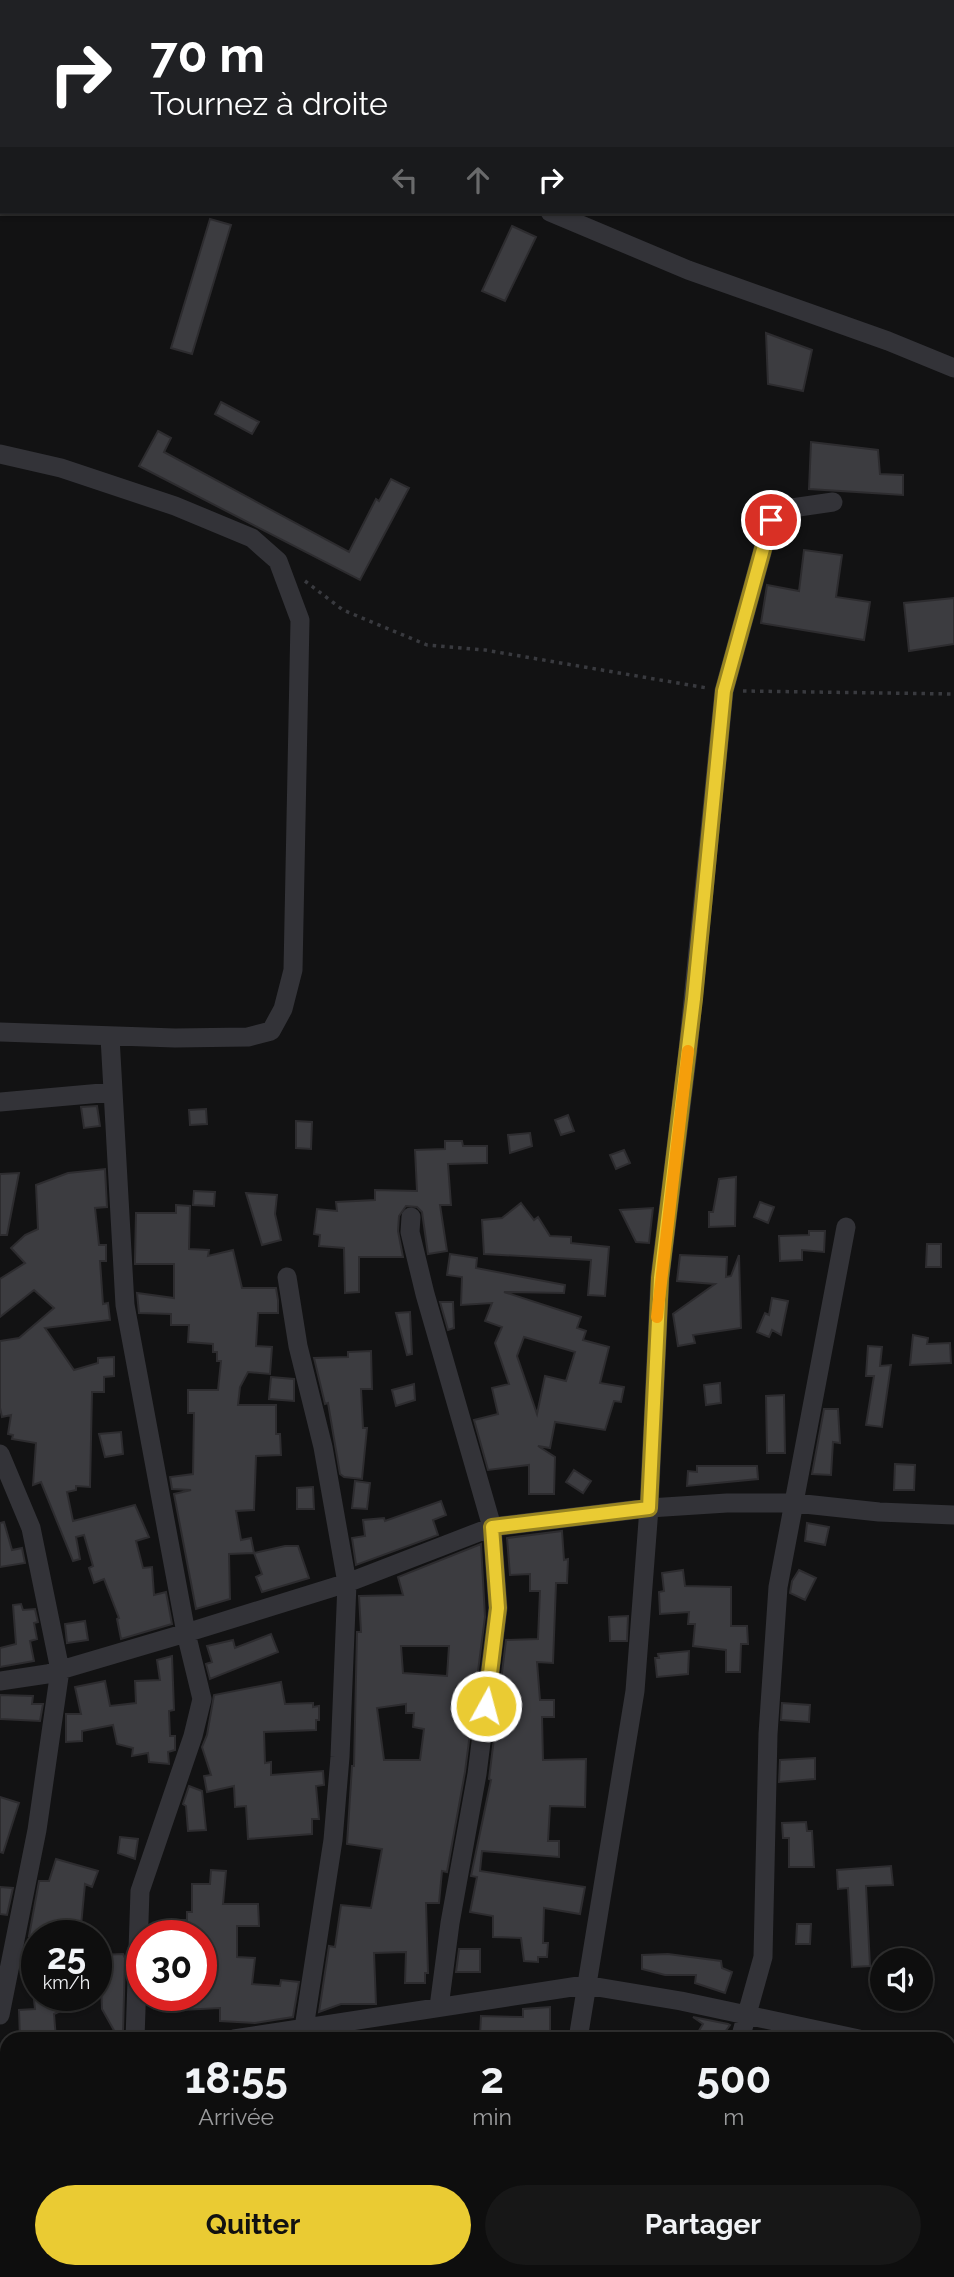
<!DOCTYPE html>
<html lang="fr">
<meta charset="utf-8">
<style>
body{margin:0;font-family:Raleway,sans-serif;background:#171717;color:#f1f3f6;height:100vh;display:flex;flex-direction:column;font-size:26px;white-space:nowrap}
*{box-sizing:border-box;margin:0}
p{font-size:23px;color:#9b9c9e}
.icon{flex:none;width:38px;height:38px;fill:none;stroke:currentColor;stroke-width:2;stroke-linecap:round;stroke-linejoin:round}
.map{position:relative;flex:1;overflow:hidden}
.panel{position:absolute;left:0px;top:2032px;width:956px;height:247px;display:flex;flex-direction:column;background:#0e0e0e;border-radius:21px 21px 0 0;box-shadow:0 2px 5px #0004,0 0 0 2px #2e2e2e}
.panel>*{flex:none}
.banner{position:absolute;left:0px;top:0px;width:956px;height:214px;box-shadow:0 2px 5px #0004,0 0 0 2px #2e2e2e;background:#202124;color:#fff;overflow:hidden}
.buttons{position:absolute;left:870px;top:1948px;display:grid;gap:14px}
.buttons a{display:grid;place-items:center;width:63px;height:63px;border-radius:50%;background:#0e0e0e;box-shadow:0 2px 5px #0004,0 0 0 2px #2e2e2e;font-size:35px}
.speed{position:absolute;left:21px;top:1920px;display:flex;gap:14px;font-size:35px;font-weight:700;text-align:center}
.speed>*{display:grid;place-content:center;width:91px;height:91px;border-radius:50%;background:#0e0e0e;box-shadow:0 2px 5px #0004,0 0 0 2px #2e2e2e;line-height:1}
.speed small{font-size:18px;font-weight:400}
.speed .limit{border:10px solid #d22;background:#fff;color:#111}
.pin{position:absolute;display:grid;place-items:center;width:60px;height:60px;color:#fff;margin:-30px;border:4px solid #fff;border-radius:50%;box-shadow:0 2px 7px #0007}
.me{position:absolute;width:77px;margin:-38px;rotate:7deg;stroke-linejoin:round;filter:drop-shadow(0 0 5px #0008)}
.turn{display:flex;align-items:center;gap:24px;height:147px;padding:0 35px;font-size:32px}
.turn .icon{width:91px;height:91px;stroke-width:2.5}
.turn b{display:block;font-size:49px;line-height:60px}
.lanes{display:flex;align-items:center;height:66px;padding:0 35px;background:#0003;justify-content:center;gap:35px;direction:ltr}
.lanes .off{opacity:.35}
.eta{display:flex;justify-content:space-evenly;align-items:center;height:119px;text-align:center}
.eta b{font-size:42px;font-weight:700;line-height:49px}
.button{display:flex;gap:14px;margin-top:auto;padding:14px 35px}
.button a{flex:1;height:80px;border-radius:42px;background:#eacb33;color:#111;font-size:28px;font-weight:700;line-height:80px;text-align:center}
.button a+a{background:#171717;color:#f1f3f6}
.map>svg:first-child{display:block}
</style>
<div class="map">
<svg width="954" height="2277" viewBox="0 0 954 2277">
<rect width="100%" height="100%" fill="#121213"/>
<path fill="#3c3c40" stroke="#2d2c2f" stroke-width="2" fill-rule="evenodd" d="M210 219 231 225 192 354 171 348Z
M512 226 536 237 505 301 482 291Z
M766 333 812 350 803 391 768 384Z
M221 402 259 422 252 434 215 414Z
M158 431 171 438 164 452 349 552 376 499 379 501 391 479 409 488 360 580 139 466Z
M811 442 878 450 880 474 903 475V495L809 489Z
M804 550 842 555 836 597 870 602 864 640 761 623 767 585 799 591Z
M954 598V644L909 651 904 603Z
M97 1106 100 1126 84 1128 81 1107Z
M206 1109 207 1124 190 1125 189 1110Z
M568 1115 574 1131 561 1135 555 1120Z
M296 1121 312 1122 311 1149 296 1148Z
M530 1133 532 1146 510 1153 508 1135Z
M445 1141H462L463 1146H487V1163L448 1164 451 1205H440L447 1251 428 1254 422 1212 417 1207 406 1206 399 1216 398 1231 403 1257H359V1292L345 1293 344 1248 319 1246 320 1235 314 1234 317 1209 337 1211 336 1202 375 1200V1190L417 1191 415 1150 445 1149Z
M624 1150 630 1163 616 1169 610 1155Z
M105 1169 107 1207 95 1208 99 1245H106V1261H100L103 1304 108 1303 110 1320 45 1328 74 1370 98 1363V1358L114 1357V1376L104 1377V1392H92L90 1487 76 1486V1490L67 1492 73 1521 135 1505 149 1537 136 1541 143 1568 152 1567 154 1595 166 1592 172 1624 121 1639 117 1619 119 1618 104 1579 94 1583 89 1568 93 1566 84 1535 76 1537 80 1559 73 1561 41 1482 33 1485 36 1443 12 1439 13 1435 8 1434 11 1415 2 1417 0 1408V1341L19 1338 54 1308 34 1290 0 1317V1279L25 1263 11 1248 25 1235 38 1229 36 1185 68 1173Z
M19 1173 7 1235H0V1174Z
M736 1177 735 1226 709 1227V1212H713L719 1179Z
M194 1191 215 1192 214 1206 193 1205Z
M246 1193 277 1195 275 1214 281 1240 262 1245Z
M760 1202 774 1207 768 1223 754 1217Z
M521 1203 534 1220 538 1217 550 1236 571 1237V1243L609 1247 605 1296 588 1295 591 1260 484 1254 482 1220 502 1218Z
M176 1205 190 1206 189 1249 209 1250 208 1256 233 1250 242 1288H276L278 1300V1313H258L256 1346 272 1347 270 1374 248 1372 240 1387 238 1405H276V1434H280L281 1455 256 1456 254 1510 236 1511 241 1540 251 1538 254 1553 229 1554 230 1599 196 1609 174 1494 191 1490 172 1489 170 1477 193 1474 194 1413H188V1390H218L221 1361H217V1352H213V1344L188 1342 189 1325H171V1314L139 1313 137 1293 174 1298V1264H135V1260L136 1213H176Z
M653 1208 649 1243 636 1242 620 1210Z
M809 1231H825L824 1252 802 1250V1260L780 1261 779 1236 809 1235Z
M927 1244H941V1267H926Z
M450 1254 477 1258 476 1268 565 1285 564 1293 504 1292 581 1317 577 1328 586 1331 583 1340 609 1347 600 1383 624 1387 621 1402 614 1401 605 1430 555 1422 550 1448 538 1446 555 1457 554 1494H529V1465L488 1470 474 1420 498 1414 492 1388 509 1384 495 1343 502 1327 485 1321 492 1303 461 1305 462 1277 447 1275ZM524 1337 575 1352 566 1381 545 1376 537 1414 517 1356Z
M680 1255 727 1257 726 1277 731 1276 739 1255 741 1328 693 1335 695 1343 678 1346 673 1314 715 1284 677 1281Z
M772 1298 788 1301 781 1335 772 1330 769 1337 757 1332 765 1313 769 1315Z
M440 1302H453L454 1328 448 1330Z
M410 1312 412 1354 407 1355 396 1313Z
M913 1335 928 1338 927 1344 950 1343 951 1363 910 1365Z
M868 1346 882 1347 880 1366 891 1365 882 1427 866 1425 874 1376H866Z
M371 1351 372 1389H361L363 1428H367L362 1479 344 1477 340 1474 328 1403 325 1404 314 1358 348 1357V1352Z
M271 1377 294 1379V1401L269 1399Z
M720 1383 721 1403 706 1405 704 1385Z
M414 1384 415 1400 396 1406 392 1390Z
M784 1395 785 1453H767L766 1396Z
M824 1409H838L840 1443 833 1442 831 1475 812 1474Z
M121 1432 123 1454 105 1457 99 1434Z
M895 1464 915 1465 914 1490H894Z
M697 1466H757L758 1479 687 1486 688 1471 697 1472Z
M574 1470 591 1481 583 1493 566 1482Z
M355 1481 370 1483 367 1509 352 1508Z
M313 1487 314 1509H297V1488Z
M441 1501 446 1515 433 1520 438 1535 356 1565 352 1538 365 1536 363 1520 384 1518 385 1521Z
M4 1522 12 1550 22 1548 25 1563 0 1567V1523Z
M807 1523 829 1527 825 1545 805 1541Z
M562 1531 564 1560 568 1559 567 1583H556L553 1663 537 1662 540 1700H554V1717H542L543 1760 586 1759 585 1807 550 1806 548 1841H559V1857L482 1851 480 1871 585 1887 580 1914 544 1908 543 1943H548L547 1957H538V1962L524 1961 521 1938 493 1937V1916L470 1912 477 1877 471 1876 491 1780 489 1779 506 1640 538 1639 540 1591H530V1574L510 1575 507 1538Z
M481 1544 485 1617 465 1772 447 1872 442 1871 439 1903H426L428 1973H425V1983H405L406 1952 374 1953 376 2004H341L319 2012 329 1946 335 1947 341 1905 371 1908 382 1849 347 1844 352 1766H354L357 1632H361L359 1596 403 1595 398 1577ZM401 1646H449L447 1676 403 1673ZM406 1704V1713H414L413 1727 424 1729 420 1760H384L377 1708Z
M285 1546H298L309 1578 262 1592 256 1577 262 1574 254 1553Z
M683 1570 685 1586 731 1587V1626H747L748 1644H741L740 1672H726V1650L693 1646 695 1624H688L689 1612 660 1614 659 1592 664 1591 662 1573Z
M799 1570 816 1578 805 1600 790 1593 792 1581Z
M21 1604 23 1610 35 1609 38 1622 34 1623 37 1639 30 1641 34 1661 0 1667V1648L16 1644 13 1605Z
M628 1616 627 1641H610L609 1617Z
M85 1621 88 1640 67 1643 65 1624Z
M271 1634 278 1652 210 1679 206 1664 212 1662 207 1646 233 1640 235 1648Z
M689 1651 688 1674 657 1677 655 1658H659L658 1654Z
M172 1656 174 1710 169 1711 170 1736H175V1750L168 1752 169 1764 149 1762 148 1753 132 1756 133 1748 117 1744 113 1725 82 1731V1741L66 1742V1714H81L75 1687 105 1681 110 1706 136 1703 135 1681 160 1680 157 1660Z
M281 1682 285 1704 313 1703V1707L319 1706V1720H316V1730L264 1732 265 1763 271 1762V1775L323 1771 324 1785 316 1786 319 1819H312V1834L248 1839 246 1806 235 1807 234 1786 207 1792 204 1776 211 1775 202 1747 207 1735 214 1695Z
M0 1695 33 1696 32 1704H43L40 1721 0 1719Z
M782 1703 810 1705 809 1722 781 1720Z
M815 1758V1779L779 1782 780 1760Z
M189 1786 202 1791 206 1830 188 1831 186 1806 183 1804Z
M0 1797 19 1803 3 1853 0 1852Z
M806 1822 807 1831H812L814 1867H789V1838H783L782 1823Z
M120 1837 138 1839 135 1859 118 1853Z
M56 1859 98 1871 92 1887 85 1884 80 1936H29L39 1881H49Z
M891 1866 893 1885 866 1886 870 1966 852 1967 848 1888 838 1889 837 1870Z
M211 1870 226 1871 223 1904H258L259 1926H237V1957L255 1958 252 1984 280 1986 281 1980 299 1982 293 2017 255 2023 220 2021V2008L162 2011 161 1995H201V1935H180V1920H187V1912H192V1884H210Z
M0 1887 13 1888 7 1915 0 1914Z
M797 1924H811L810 1944H796Z
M459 1949H480V1972H456Z
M123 1954 125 1958 123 2032 116 2034 102 2009 100 1955Z
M668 1954 721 1961 722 1968 732 1972 725 1993 695 1983 696 1975H665L642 1969V1955Z
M90 1998 54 2014 56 2039H20L19 2010 35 2009 34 2000Z
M550 2007V2033H545L546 2039 480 2036 481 2016 523 2017V2009Z
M693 2017 728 2024 730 2025 720 2039H694L703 2024Z"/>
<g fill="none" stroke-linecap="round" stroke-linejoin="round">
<path stroke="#393a3f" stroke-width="3.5" stroke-dasharray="3.5 5" stroke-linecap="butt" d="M305 581 343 610 427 645 485 650 707 688
M743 691 954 694"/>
<path stroke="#333338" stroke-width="19" d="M57 0 61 2
M622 2 625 0
M550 212 688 270 888 341 954 368
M0 454 61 468 175 506 252 538 278 561 300 620 293 970 283 1009 271 1031 248 1037 175 1038 0 1032
M110 1037 125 1305 186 1633 202 1699 193 1736 140 1891 135 2039
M0 1102 113 1092
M411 1217 410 1232 425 1294 492 1527 498 1608 477 1774 450 1923 439 2007
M287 1277 298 1346 323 1447 347 1583 340 1757 333 1840 304 2028
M0 1454 31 1528 60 1670 37 1830 0 2015
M0 1681 47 1674 186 1633 347 1583 492 1527 649 1508 727 1503H795L879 1512 954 1515
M234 2039 585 1985 681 2001 859 2039
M578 2039 635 1691 649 1508 660 1277 688 1050 724 691 771 520 785 509 833 502
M740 2039 763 1957 768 1734 778 1587 846 1227
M948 2052 954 2050
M0 2072 7 2070
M0 2147 7 2197
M15 2272 16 2277
M702 2272 703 2277
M216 2277V2272
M549 2277 550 2272"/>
</g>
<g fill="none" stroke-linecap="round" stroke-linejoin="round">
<g stroke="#988421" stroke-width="18">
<path id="route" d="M486 1706 498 1608 492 1527 649 1508 660 1278 694 999 724 691 771 520"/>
</g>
<use href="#route" stroke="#eacb33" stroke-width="12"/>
<path stroke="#f59e0b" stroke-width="12" d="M657 1317 688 1051"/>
</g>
</svg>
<div class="buttons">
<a><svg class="icon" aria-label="sound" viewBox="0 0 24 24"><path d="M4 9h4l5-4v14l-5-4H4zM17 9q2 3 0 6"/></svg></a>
</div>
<div class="speed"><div>25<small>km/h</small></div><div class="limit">30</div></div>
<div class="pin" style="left:771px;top:520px;background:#d93025"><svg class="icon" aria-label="arrive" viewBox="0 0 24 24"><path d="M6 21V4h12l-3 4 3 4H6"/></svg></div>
<svg class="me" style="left:486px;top:1706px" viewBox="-20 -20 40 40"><circle r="17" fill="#eacb33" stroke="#fff" stroke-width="3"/><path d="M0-11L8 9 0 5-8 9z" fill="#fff"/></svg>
<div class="banner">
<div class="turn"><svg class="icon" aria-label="right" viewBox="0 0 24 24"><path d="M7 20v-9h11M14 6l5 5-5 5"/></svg><div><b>70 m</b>Tournez à droite</div></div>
<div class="lanes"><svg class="icon off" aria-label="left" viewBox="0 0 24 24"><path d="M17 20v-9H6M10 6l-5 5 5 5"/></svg><svg class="icon off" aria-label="ahead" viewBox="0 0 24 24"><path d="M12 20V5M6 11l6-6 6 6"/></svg><svg class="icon" aria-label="right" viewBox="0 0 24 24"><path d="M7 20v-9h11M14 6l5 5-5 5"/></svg></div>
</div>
<section class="panel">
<div class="eta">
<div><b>18:55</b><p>Arrivée</p></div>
<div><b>2</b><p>min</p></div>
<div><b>500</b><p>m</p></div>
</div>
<div class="button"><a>Quitter</a><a>Partager</a></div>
</section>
</div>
